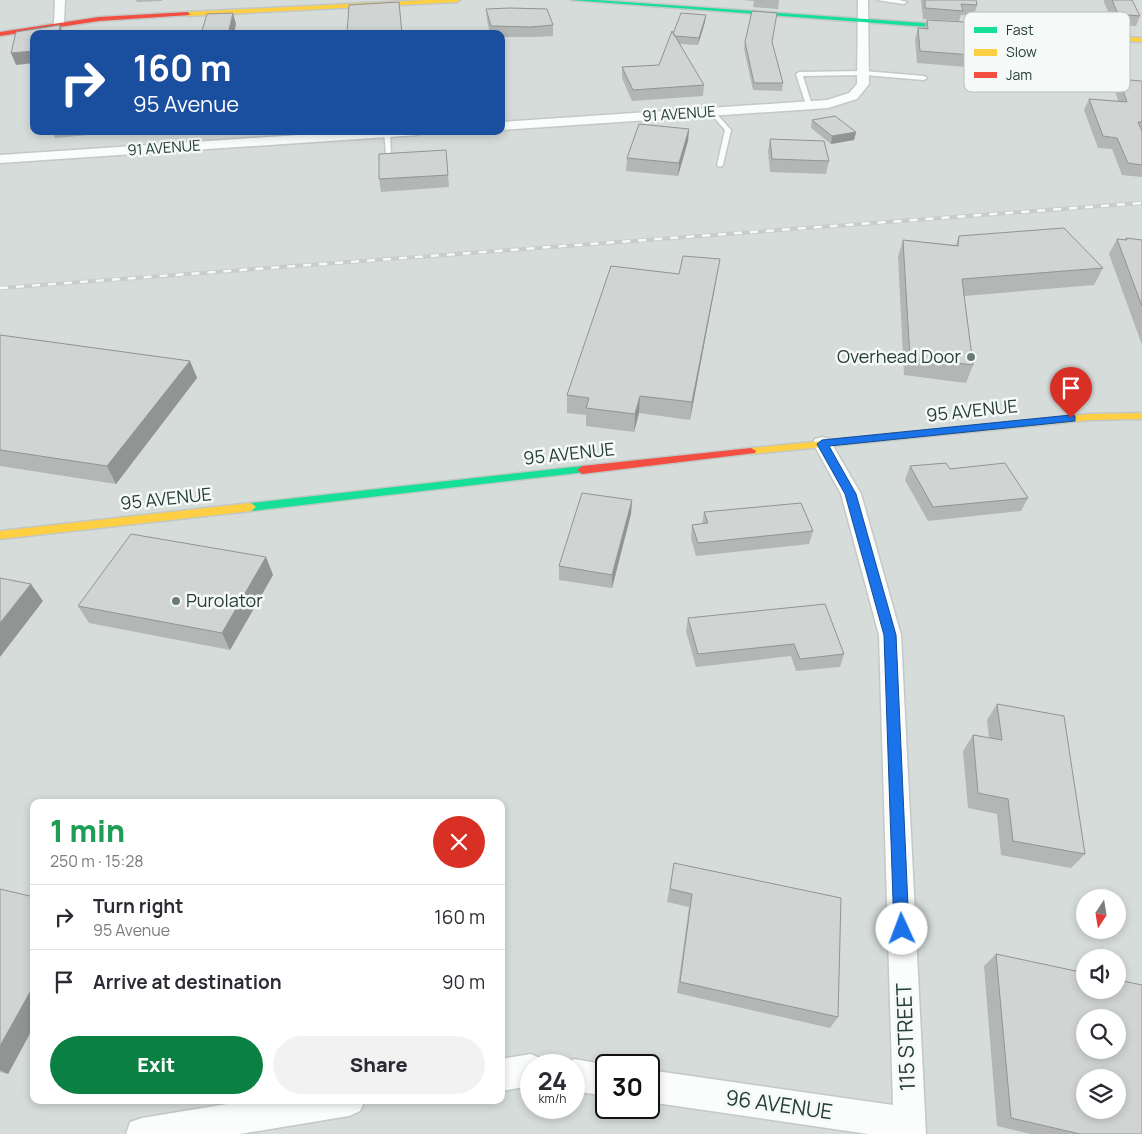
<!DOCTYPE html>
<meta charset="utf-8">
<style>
body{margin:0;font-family:Manrope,sans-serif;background:#f2f2f3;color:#2b2b33;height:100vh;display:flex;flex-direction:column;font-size:19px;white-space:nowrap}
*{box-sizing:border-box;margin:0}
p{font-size:16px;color:#7c7c81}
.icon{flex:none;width:28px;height:28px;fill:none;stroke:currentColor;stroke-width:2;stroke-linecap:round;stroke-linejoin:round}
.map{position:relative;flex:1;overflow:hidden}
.panel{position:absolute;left:30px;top:799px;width:475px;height:305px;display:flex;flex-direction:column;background:#fff;border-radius:10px;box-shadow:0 2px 8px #0003}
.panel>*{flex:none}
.hud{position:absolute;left:30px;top:30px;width:475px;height:105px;border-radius:10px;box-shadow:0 2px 8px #0003;background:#1a4fa0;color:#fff;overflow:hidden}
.needle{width:32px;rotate:192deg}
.controls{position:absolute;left:1076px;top:889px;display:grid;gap:10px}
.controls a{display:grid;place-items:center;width:50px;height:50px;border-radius:50%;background:#fff;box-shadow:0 2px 8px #0003;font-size:25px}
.speed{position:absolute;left:520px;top:1054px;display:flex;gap:10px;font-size:25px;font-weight:700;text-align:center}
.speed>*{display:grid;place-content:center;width:65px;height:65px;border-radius:50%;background:#fff;box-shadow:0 2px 8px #0003;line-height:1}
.speed small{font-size:12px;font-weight:400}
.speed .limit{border:2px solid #111;border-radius:8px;background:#fff;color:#111}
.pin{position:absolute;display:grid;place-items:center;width:42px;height:42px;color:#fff;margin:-51px -21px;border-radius:50% 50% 50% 0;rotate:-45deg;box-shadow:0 0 5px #0007}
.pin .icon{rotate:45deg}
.me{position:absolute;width:55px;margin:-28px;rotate:358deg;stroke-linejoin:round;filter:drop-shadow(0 0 4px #0008)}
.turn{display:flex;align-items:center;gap:18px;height:105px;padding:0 20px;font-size:22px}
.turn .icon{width:65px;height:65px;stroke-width:2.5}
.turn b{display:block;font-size:35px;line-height:42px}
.round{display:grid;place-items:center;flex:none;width:52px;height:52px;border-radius:26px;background:#f2f2f3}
.head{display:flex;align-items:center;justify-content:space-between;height:85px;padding:0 20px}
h1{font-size:30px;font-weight:800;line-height:38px;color:#1e9e55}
.cta{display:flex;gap:10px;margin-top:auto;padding:10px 20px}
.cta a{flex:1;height:58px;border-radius:30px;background:#0b8043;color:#fff;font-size:20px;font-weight:800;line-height:58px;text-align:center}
.cta a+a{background:#f2f2f3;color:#2b2b33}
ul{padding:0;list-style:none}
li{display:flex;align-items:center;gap:15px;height:65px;padding:0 20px;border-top:1px solid #e1e1e2}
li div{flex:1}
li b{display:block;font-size:19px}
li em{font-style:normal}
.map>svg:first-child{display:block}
</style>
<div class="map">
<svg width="1142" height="1134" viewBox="0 0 1142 1134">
<rect width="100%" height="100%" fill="#e7ebe9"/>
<path fill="#d5dcd9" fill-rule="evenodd" d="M0 0H1142V1134H0ZM34 34H501V131H34ZM34 802H501V1100H34ZM1085 898H1118V930H1085ZM1085 958H1118V990H1085ZM1085 1018H1118V1050H1085ZM531 1065H574V1108H531ZM606 1065H649V1108H606ZM1085 1078H1118V1110H1085Z"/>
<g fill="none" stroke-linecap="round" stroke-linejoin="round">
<g stroke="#c4c8c6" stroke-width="3">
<path id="lane" d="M877 0H899L907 2 904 4Z
M864 71 924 76 927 78 924 80 864 75 803 76 812 105 809 107 806 105 796 74 799 72Z
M710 111H714L731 130 723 165 720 167 717 165 725 130 710 113Z
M384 131H390L391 155 386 154Z"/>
</g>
<g stroke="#c4c8c6" stroke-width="3">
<path id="street" d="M55 0H65L64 24 59 27 54 24Z
M858 0H868L869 84 857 99 828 108 501 130V122L827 100 849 93 857 84Z
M358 131H424L418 135 0 163V155Z
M822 437 829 439 861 494 901 635 926 1134H868L649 1102V1070L893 1105 879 635 841 494 813 443 815 439Z
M531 1054 542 1059 545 1065H531V1086L501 1091V1059Z
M574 1059 608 1065H606V1096L574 1091V1065H562Z
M251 1100H365L360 1111 349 1116 240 1134H126L130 1122 142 1118Z"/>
</g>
<g stroke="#c2c8c6" stroke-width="3">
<path id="fast" d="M571 0H596L1009 29 1012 31 1009 33Z
M582 466 587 470 586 472 251 511 246 507 251 503Z"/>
</g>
<g stroke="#c2c8c6" stroke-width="3">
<path id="slow" d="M427 0H460L457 2 188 16 185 14 188 12Z
M1009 29 1142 38V42L1007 32Z
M1142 413V419L1090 420 751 454 746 451 751 448 1090 414Z
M251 503 256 507 251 511 0 539V531Z"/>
</g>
<g stroke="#c2c8c6" stroke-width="3">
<path id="jam" d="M188 12 190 15 99 21 0 36V32L99 17Z
M751 448 756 451 755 453 582 474 577 470 582 466Z"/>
</g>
<use href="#lane" fill="#fbfcfc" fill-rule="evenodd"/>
<use href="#street" fill="#fbfcfc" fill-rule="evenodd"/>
<use href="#fast" fill="#16e098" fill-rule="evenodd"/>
<use href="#slow" fill="#ffcf43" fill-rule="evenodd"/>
<use href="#jam" fill="#f24e42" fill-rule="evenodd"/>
<g stroke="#c8ccca" stroke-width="4">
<path id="rail" d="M0 288 1142 203"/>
</g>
<use href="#rail" stroke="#f5f9f7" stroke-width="2.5" stroke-dasharray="8" stroke-linecap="butt"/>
</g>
<path fill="#b3b6b5" d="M136 0H162V1L137 2Z
M741 0H779L778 9 753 7 754 1Z
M921 0H976L977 5 974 16 961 15 959 21 923 19Z
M1104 0H1132L1140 16 1136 26 1114 25 1104 2Z
M486 9 553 25V36L532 37H501V34H490L487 20Z
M927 20 971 55 968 67 917 63 915 39 918 28H924Z
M705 22 698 45 679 44 704 85 703 96 632 101 622 78V67L659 65 673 34Z
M745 42 772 43 783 83 782 91 753 90 744 49Z
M1119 79 1142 82V177L1122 175 1112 149 1098 148 1084 110 1089 99 1118 101 1115 90Z
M812 120 856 132 854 140 831 144 811 128Z
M689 129 688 141 678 176 626 171 627 158Z
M52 131H133L55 138Z
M770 139 829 161 826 174 770 172 768 151Z
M446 150 449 187 381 192 379 179Z
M959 236 1103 268 1094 285 964 296 973 365 966 383 904 375 898 257 903 240 956 245Z
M1126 238 1142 240V345L1109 254 1117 239H1125Z
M679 274 717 276 690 420 639 413 634 432 586 426V415L567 413V395Z
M0 335 190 361 197 378 116 484 0 466Z
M910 466 950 469 1028 498 1021 511 928 521 905 480Z
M632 500 631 514 612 588 559 580V566Z
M704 512 813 531 809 544 696 556 691 538 692 525 702 524Z
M266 557 273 575 230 650 89 623 78 606Z
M688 618 844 654 840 667 796 671 791 656 696 667 686 631Z
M997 704 1085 854 1071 868 1001 855 997 814 968 808 963 751 973 735 989 738 987 720Z
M674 863 838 1017 830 1028 677 993 689 907 667 902Z
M0 889 34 897V1026L8 1074 0 1072Z
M996 954 1142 1134H1031L997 1126 984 966Z"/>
<path fill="#929493" d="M233 13 236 24 234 34H228Z
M706 15 705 22 698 45 699 38Z
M60 25 63 34H59Z
M34 51V63L16 65 11 53Z
M689 129 688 141 678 176 679 163Z
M856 132 854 140 831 144 832 136Z
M720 259 717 276 690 420 692 402Z
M190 361 197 378 116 484 107 466Z
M640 396 639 413 634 432 635 414Z
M632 500 631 514 612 588V575Z
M266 557 273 575 230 650 222 633Z
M31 584 43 601 0 657V623Z
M34 985V1026L8 1074 0 1070V1046Z"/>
<path fill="#d0d4d2" stroke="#929493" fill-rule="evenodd" d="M925 0H976L977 5 961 4 963 11 925 8Z
M1112 0H1132L1140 16 1118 14Z
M399 2 402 34H347L349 5Z
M510 8 547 9 553 25 531 27 491 26 486 9Z
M752 11 777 13 772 42 783 83H754L745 42Z
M233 13 228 34H201L207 14Z
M681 13 706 15 699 38 675 36 673 34Z
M927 20 965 22 971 55 920 51 918 28 928 29Z
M60 25 59 34H34V51L11 53 16 32Z
M672 31 704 85 633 90 622 67 659 65Z
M1119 79 1141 81 1142 82V122H1138L1142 131V165L1128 163 1117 138 1103 136 1089 99 1127 102Z
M835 116 856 132 832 136 812 120Z
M639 124 689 129 679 163 627 158Z
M770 139 824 141 829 161 772 159Z
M446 150 448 175 379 179V154Z
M1064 228 1103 268 962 279 973 365 910 358 903 240 958 246 959 236Z
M1126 238 1142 240V306L1117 239 1127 240Z
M683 256 720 259 692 402 640 396 635 414 586 408 589 398 567 395 611 266 679 274Z
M0 335 190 361 107 466 0 450Z
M946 463 950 469 1005 463 1028 498 933 507 910 466Z
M582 493 632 500 612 575 559 566Z
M801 503 813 531 698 543 692 525 708 523 704 512Z
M131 534 266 557 222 633 78 606Z
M0 578 31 584 0 623Z
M825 604 844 654 800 659 794 644 698 654 688 618Z
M997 704 1064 716 1085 854 1013 841 1008 799 978 793 973 735 1002 740Z
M674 863 841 898 838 1017 680 982 692 894 670 889Z
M0 889 34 897V985L0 1046Z
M996 954 1085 973V990H1118V980L1142 985V1134H1080L1011 1118ZM1085 1018H1118V1050H1085ZM1085 1078H1118V1110H1085Z"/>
<path fill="#1a73e8" stroke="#114b97" d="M1071 415 1075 416V421L829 446 856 494 896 635 909 929 907 934 902 936 896 934 894 929 884 635 845 494 817 444 822 440Z"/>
<g fill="#697b74" stroke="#f5f9f7" stroke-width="2">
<circle cx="971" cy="357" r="5"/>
<circle cx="176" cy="601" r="5"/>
</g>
<g text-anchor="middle" stroke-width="5" stroke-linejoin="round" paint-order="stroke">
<g font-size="15" fill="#253e35" stroke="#f5f9f7">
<text transform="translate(679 114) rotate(-4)" y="5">91 AVENUE</text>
<text transform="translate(164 148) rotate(-4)" y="5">91 AVENUE</text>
</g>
<g font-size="18" fill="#253e35" stroke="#f5f9f7" text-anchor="end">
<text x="961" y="363">Overhead Door</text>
<text x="186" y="607" text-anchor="start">Purolator</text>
</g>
<g font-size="18" fill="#253e35" stroke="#f5f9f7">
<text transform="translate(972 411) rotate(-6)" y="6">95 AVENUE</text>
<text transform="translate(569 454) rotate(-6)" y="6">95 AVENUE</text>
<text transform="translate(166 499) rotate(-6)" y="6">95 AVENUE</text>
</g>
<g font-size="21" fill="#253e35" stroke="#f5f9f7">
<text transform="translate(906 1037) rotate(-92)" y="7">115 STREET</text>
<text transform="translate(779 1105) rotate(8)" y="7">96 AVENUE</text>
</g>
</g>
<rect x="964" y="12" width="166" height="80" rx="8" fill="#f5f9f7" stroke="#b7c1bd" stroke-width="1"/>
<rect x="974" y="27" width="23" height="6" fill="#16e098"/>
<rect x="974" y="49" width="23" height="7" fill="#ffcf43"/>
<rect x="974" y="72" width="23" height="6" fill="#f24e42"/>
<g font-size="14" fill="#253e35">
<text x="1006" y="35">Fast</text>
<text x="1006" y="57">Slow</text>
<text x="1006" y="80">Jam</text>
</g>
</svg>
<div class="controls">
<a><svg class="needle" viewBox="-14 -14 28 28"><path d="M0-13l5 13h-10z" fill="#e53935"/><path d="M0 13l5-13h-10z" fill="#7c7c81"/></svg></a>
<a><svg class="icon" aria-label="sound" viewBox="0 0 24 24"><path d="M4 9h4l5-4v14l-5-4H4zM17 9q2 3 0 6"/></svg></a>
<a><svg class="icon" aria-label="search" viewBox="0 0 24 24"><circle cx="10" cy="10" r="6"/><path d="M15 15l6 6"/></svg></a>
<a><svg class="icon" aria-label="layers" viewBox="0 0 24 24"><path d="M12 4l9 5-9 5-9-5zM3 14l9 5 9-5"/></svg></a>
</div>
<div class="speed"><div>24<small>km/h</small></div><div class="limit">30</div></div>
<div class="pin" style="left:1071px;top:418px;background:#d93025"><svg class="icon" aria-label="arrive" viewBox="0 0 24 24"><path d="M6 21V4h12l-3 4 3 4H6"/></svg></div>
<svg class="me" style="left:902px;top:929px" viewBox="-20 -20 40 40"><circle r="19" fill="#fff"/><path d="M0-13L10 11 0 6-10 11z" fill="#1a73e8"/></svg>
<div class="hud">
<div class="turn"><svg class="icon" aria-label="right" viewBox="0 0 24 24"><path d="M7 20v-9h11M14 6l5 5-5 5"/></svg><div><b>160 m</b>95 Avenue</div></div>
</div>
<section class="panel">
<div class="head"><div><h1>1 min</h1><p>250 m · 15:28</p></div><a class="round" style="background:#d93025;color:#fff"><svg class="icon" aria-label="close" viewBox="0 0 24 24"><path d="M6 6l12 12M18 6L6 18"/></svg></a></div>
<ul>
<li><svg class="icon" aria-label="right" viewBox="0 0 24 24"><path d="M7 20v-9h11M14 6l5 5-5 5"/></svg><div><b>Turn right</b><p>95 Avenue</p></div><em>160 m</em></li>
<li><svg class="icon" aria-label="arrive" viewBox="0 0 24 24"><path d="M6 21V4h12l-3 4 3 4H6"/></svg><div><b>Arrive at destination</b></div><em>90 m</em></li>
</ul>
<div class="cta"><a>Exit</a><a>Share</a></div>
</section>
</div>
